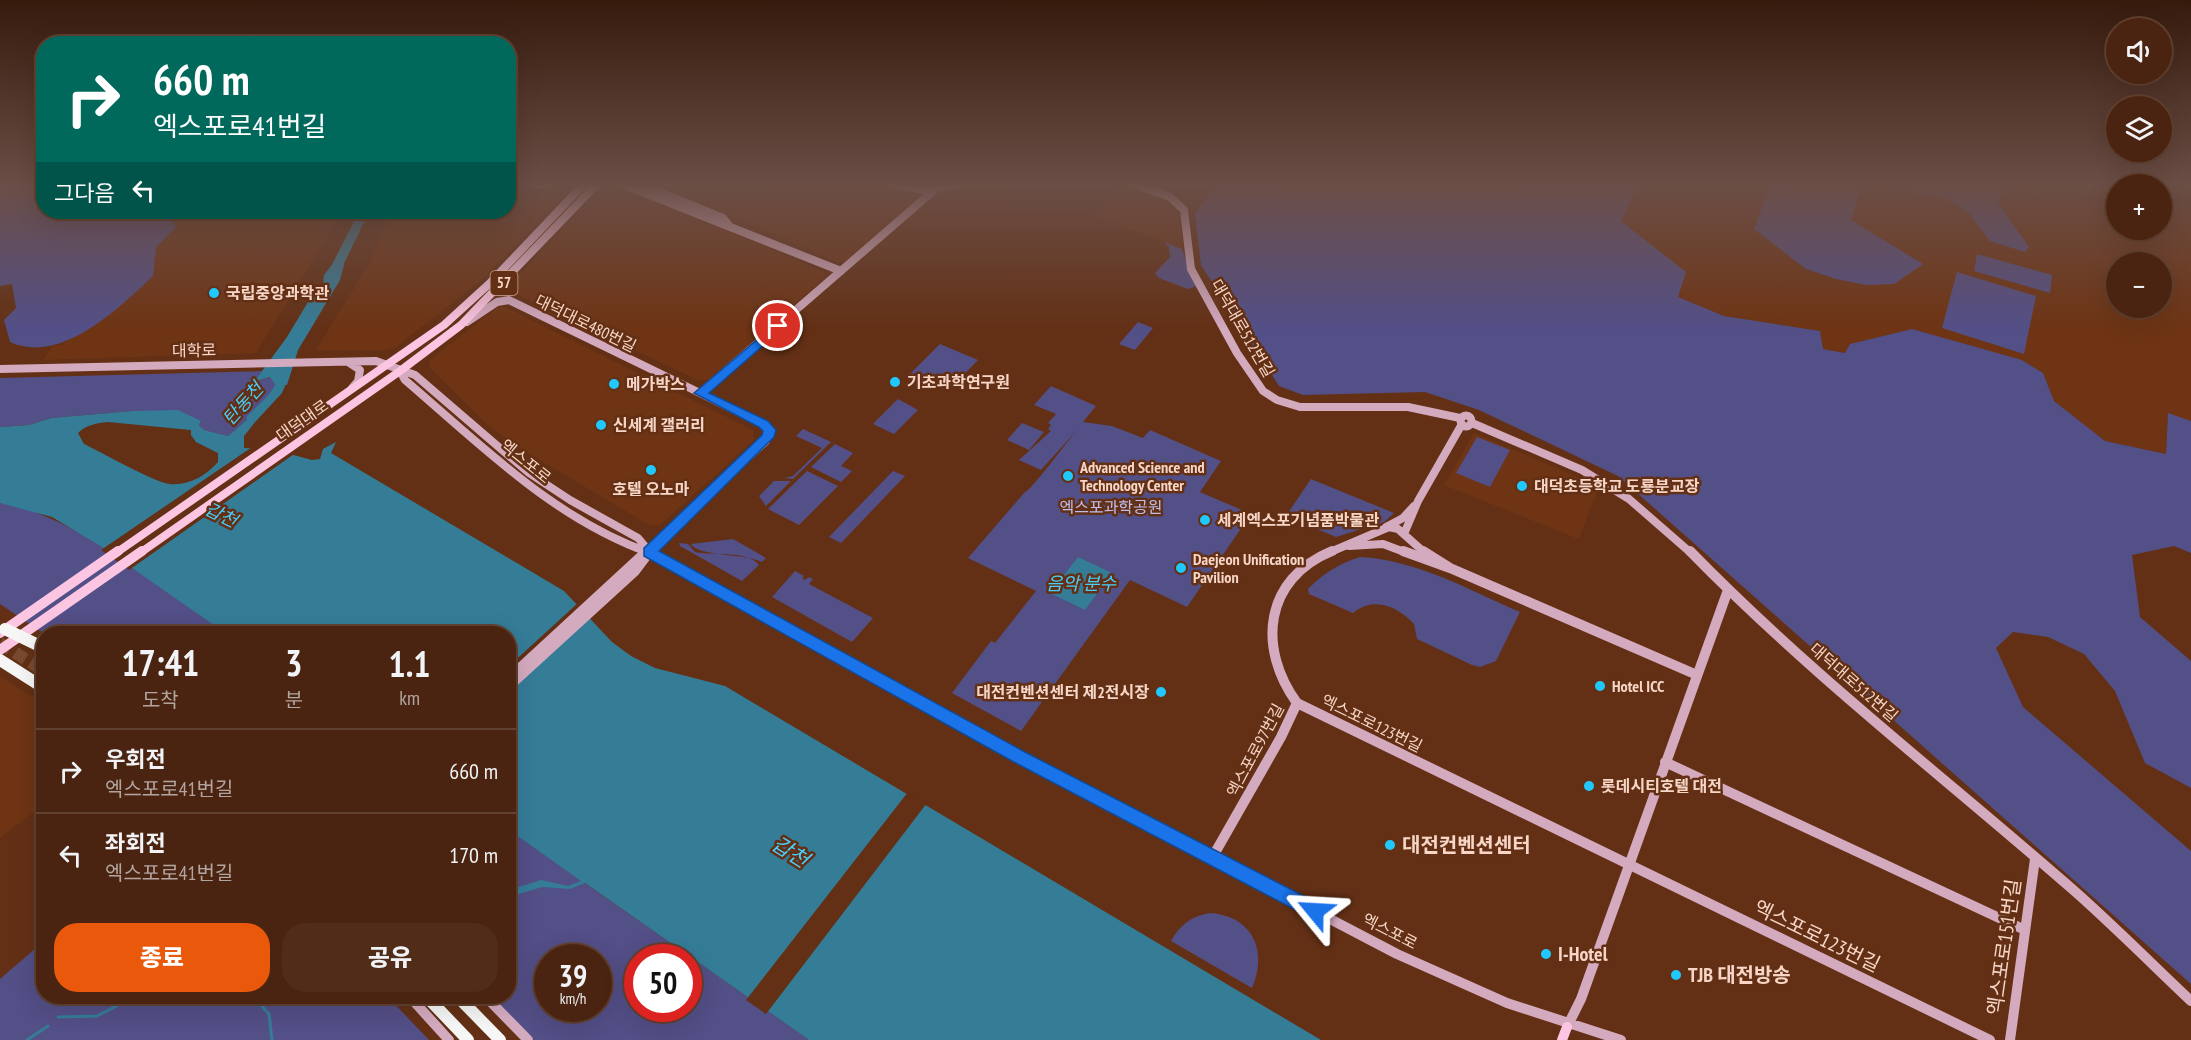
<!DOCTYPE html>
<html lang="ko">
<meta charset="utf-8">
<style>
body{margin:0;font-family:"PT Sans Narrow","Noto Sans KR",sans-serif;background:#512c19;color:#f1f3f6;height:100vh;display:flex;flex-direction:column;font-size:22px;white-space:nowrap}
*{box-sizing:border-box;margin:0}
p{font-size:20px;color:#b2a49f}
.icon{flex:none;width:33px;height:33px;fill:none;stroke:currentColor;stroke-width:2;stroke-linecap:round;stroke-linejoin:round}
.map{position:relative;flex:1;overflow:hidden}
.drawer{position:absolute;left:36px;top:626px;width:480px;height:378px;display:flex;flex-direction:column;background:#4a2410;border-radius:24px;box-shadow:0 6px 24px #0002,0 0 0 2px #614130}
.drawer>*{flex:none}
.top-card{position:absolute;left:36px;top:36px;width:480px;height:183px;border-radius:24px;box-shadow:0 6px 24px #0002,0 0 0 2px #614130;background:#00695c;color:#fff;overflow:hidden}
.buttons{position:absolute;left:2106px;top:18px;display:grid;gap:12px}
.buttons a{display:grid;place-items:center;width:66px;height:66px;border-radius:50%;background:#4a2410;box-shadow:0 6px 24px #0002,0 0 0 2px #614130;font-size:30px}
.speed{position:absolute;left:534px;top:944px;display:flex;gap:12px;font-size:30px;font-weight:700;text-align:center}
.speed>*{display:grid;place-content:center;width:78px;height:78px;border-radius:50%;background:#4a2410;box-shadow:0 6px 24px #0002,0 0 0 2px #614130;line-height:1}
.speed small{font-size:15px;font-weight:400}
.speed .limit{border:9px solid #d22;background:#fff;color:#111}
.pin{position:absolute;display:grid;place-items:center;width:51px;height:51px;color:#fff;margin:-26px;border:3px solid #fff;border-radius:50%;box-shadow:0 2px 6px #0007}
.me{position:absolute;width:66px;margin:-33px;rotate:297deg;stroke-linejoin:round;filter:drop-shadow(0 0 4px #0008)}
.turn{display:flex;align-items:center;gap:21px;height:126px;padding:0 18px;font-size:27px}
.turn .icon{width:78px;height:78px;stroke-width:2.5}
.turn b{display:block;font-size:42px;line-height:51px}
.then{display:flex;align-items:center;height:57px;padding:0 18px;background:#0003;gap:12px;font-size:22px}
.eta{display:flex;justify-content:space-evenly;align-items:center;height:102px;text-align:center}
.eta b{font-size:36px;font-weight:800;line-height:42px}
.action{display:flex;gap:12px;margin-top:auto;padding:12px 18px}
.action a{flex:1;height:69px;border-radius:24px;background:#ea580c;color:#fff;font-size:24px;font-weight:800;line-height:69px;text-align:center}
.action a+a{background:#512c19;color:#f1f3f6}
ul{padding:0;list-style:none}
li{display:flex;align-items:center;gap:18px;height:84px;padding:0 18px;border-top:2px solid #614130}
li div{flex:1}
li b{display:block;font-size:22px}
li em{font-style:normal}
.map>svg:first-child{display:block}
</style>
<div class="map">
<svg width="2191" height="1040" viewBox="0 0 2191 1040">
<rect width="100%" height="100%" fill="#633015"/>
<path fill="#6e3414" fill-rule="evenodd" d="M509 184H574L483 279 396 347 387 350H316L371 261 392 212H508Z
M656 184H881L916 195 918 200 846 260 838 262Z
M1651 184 1770 186 1755 230 1806 269 1836 279 1866 285 1915 258 1850 220 1862 184 1944 197 1968 211 1991 241 2029 247 1998 203 2003 184 2116 187V230H2162V198L2191 206V421L2168 414 2166 454 2105 441 2054 401 2043 373 2022 360 1912 329 1850 344 1846 353 1823 349 1820 331 1724 316 1678 297 1621 221 1635 190H1648ZM2116 262H2162V308H2116Z
M2131 184H2191V200L2162 192V184Z
M611 185 668 205 824 272 825 277 711 379 700 381 510 291 509 286 602 187Z
M1121 185 1162 199 1179 212 1181 216 1182 249 1092 215Z
M161 212H342L256 353 43 360 53 345H61L152 276Z
M505 307 753 430 754 440 660 525 651 526 518 447 489 426 429 367 431 359 497 308Z
M1474 433 1599 486 1579 539 1444 485Z
M0 676 30 696 43 699 44 804 0 838Z"/>
<path fill="#534f87" fill-rule="evenodd" d="M0 184H43L44 212H161V215L170 216 176 227 156 247 153 276C118 309 61 365 10 342L4 320 16 308 12 284 0 286Z
M1212 184H1651L1644 192 1635 191 1621 221 1686 272 1678 297 1724 316 1820 331 1823 349 1845 353 1850 344 1912 329 2022 360 2043 373 2054 401 2105 441 2166 454 2168 413 2191 421V553L2174 546 2132 555 2140 617 2191 661V788L2145 763 2115 691 2084 654 2048 637 2013 632 1996 648 2023 707 2191 851V984L1618 476 1479 410 1425 392 1303 395 1279 386 1201 265 1195 214 1213 189Z
M1764 184H1862L1851 220 1923 264 1894 284 1866 285 1836 279 1806 269 1754 229 1770 186Z
M1872 184H2004L1998 203 2029 247 2025 252 1990 241 1968 212 1944 197Z
M1164 242 1182 249 1196 286 1188 289 1159 278 1155 273 1170 257 1169 247Z
M1977 254 2052 275 2050 293 1974 271Z
M1957 272 2036 296 2024 354 1942 328Z
M1138 322 1153 328 1135 350 1119 344Z
M940 344 978 360 948 391 910 374Z
M262 371 255 382 271 377 279 385 264 405 228 436 204 430 199 425 201 422 132 411 51 418 29 425 0 427V378Z
M1051 386 1096 406 1083 422 1112 426 1143 438 1150 430 1221 461 1200 492 1251 514 1187 607 1130 580 1021 731 952 693 991 641 995 643 1036 591 968 558 1024 493C1032 490 1068 440 1078 429L1041 470 1019 460 1051 431 1048 429 1051 425 1048 423 1056 414 1034 405Z
M898 399 918 410 894 434 873 424Z
M1022 423 1044 432 1029 450 1007 440Z
M803 429 831 442 793 479 784 478 793 476 822 448 796 436Z
M1477 437 1510 450 1490 487 1456 473Z
M835 444 853 453 841 466 852 471 841 482 811 467Z
M807 471 838 486 799 525 768 509Z
M893 471 905 476 841 543 829 537Z
M1311 479 1394 513 1384 522 1336 537 1286 516Z
M774 481H791L766 506 759 496Z
M0 503C73 513 164 591 225 633H43L0 604Z
M733 539 766 558 762 562C744 553 699 557 691 544Z
M679 543 688 544 695 552C712 556 748 550 759 565L742 581 680 546Z
M1360 557C1417 560 1467 589 1520 612L1496 661 1480 667 1472 665 1417 639 1414 624C1397 606 1374 596 1353 613L1309 594 1308 589C1324 573 1338 564 1360 557Z
M795 571 804 576 802 578 805 580 809 577 813 579 809 584 873 618 852 642 772 597Z
M509 830 809 1040H534L489 996H508ZM548 957H598V1008H548ZM638 957H688V1008H638Z
M1210 913C1253 916 1268 951 1252 988L1171 941C1180 925 1191 916 1210 913Z
M43 942 44 996H387L429 1040H0V979Z"/>
<path fill="#357c97" fill-rule="evenodd" d="M334 262 344 265 340 280 298 350 287 385 275 384 270 377 254 382 287 337 308 302 314 298H311L316 290 317 292 323 288 324 275Z
M264 405 268 406 244 436V448L271 449 312 460 320 459 323 449 336 442 331 453 564 591 612 642 631 656 655 668 725 686 1321 1040H809L585 883 570 889 542 887 509 897V884L519 887 541 880 568 886 581 881 509 830 508 633H225L102 547 52 517 0 503V427L29 425 51 418 132 411 178 410 201 421 199 425 204 430 228 436ZM108 422 191 430V435L196 442 218 453V462C205 476 189 486 169 484 154 482 101 452 84 444L78 433C86 425 97 423 108 422Z
M1078 557 1112 573 1085 610 1050 593Z"/>
<path fill="#633015" d="M255 445 297 452 129 570 101 550Z
M579 602 593 616H589L509 692V666Z
M908 792 927 803 766 1014 746 1000Z"/>
<g fill="none" stroke-linecap="round" stroke-linejoin="round">
<path stroke="#357c97" stroke-width="3" d="M260 1004 269 1014 272 1040
M58 1017 97 1016 136 996
M27 1040 48 1026"/>
<path fill="#357c97" fill-rule="evenodd" d="M359 212H369L336 280 334 283H326L324 280Z
M286 365 292 369 282 393 256 421H248L246 418 248 415C257 406 269 397 275 385 279 378 278 368 286 365Z"/>
<path stroke="#794930" stroke-width="12" stroke-dasharray="12 6" stroke-linecap="butt" d="M0 643 44 671"/>
<path stroke="#d4aabf" stroke-width="8" d="M532 184H548
M622 184 841 271
M640 184 723 218 729 225
M893 184 924 190 956 184
M1133 184 1170 197 1184 210 1191 269 1237 353 1263 391 1277 400 1300 407H1408L1460 418
M467 322 497 302 509 300 700 393
M348 362 360 370 358 381 352 388
M0 369 376 361 415 375 529 473 570 500 638 538 649 551
M400 371 405 380C481 445 554 519 650 553
M1460.5 421a5.5 5.5 0 1 1 11 0a5.5 5.5 0 1 1-11 0Z
M1472 423 1582 470 1629 499 1691 553
M1386 527 1403 518 1414 506
M1404 534 1418 501 1462 424
M1349 546 1383 544 1407 553
M645 553 766 441 768 427 700 393 932 192
M1328 553 1389 527 1398 529 1425 553"/>
<path stroke="#d4aabf" stroke-width="10" d="M646 551 1018 756 1397 954 1507 1003 1621 1040
M1332 551C1264 579 1257 648 1297 703L1990 1040
M1403 551 1450 568 1697 675
M1423 551 1450 568
M1690 551C1811 675 1949 781 2079 895 2117 929 2154 966 2191 1001
M508 679 647 551
M508 687 635 571 647 555
M1665 762 2025 930
M1212 858 1281 737 1297 703
M409 996 449 1040
M485 996 528 1040
M1567 1027 1581 999 1728 590
M2010 1040 2035 859"/>
<path stroke="#fcc6e3" stroke-width="8" d="M116 553 444 325 489 284 584 184
M140 553 400 371 461 325 597 184"/>
<path stroke="#fcc6e3" stroke-width="10" d="M0 633 118 551
M0 650 142 551
M1562 1040 1567 1027"/>
<path stroke="#f6f6f6" stroke-width="12" d="M5 629 44 648
M0 660 44 688
M426 996 468 1040
M457 996 500 1040"/>
</g>
<linearGradient id="sky" x2="0" y2="1"><stop stop-color="#361a0c"/><stop offset="0.56" stop-color="#6b4e46"/><stop offset="1" stop-color="#6b4e46" stop-opacity="0"/></linearGradient>
<rect width="2191" height="330" fill="url(#sky)"/>
<path fill="#1a73e8" stroke="#114b97" stroke-width="1.5" d="M778 322 782 323V329L709 393 768 421 776 430 774 437 659 551 1023 751 1321 905 1323 911 1321 917 1315 920 1309 917 1012 761 644 556V548L762 435 763 431 759 427 694 393Z"/>
<g fill="#20c9fd" stroke="#633015" stroke-width="2">
<circle cx="214" cy="293" r="6"/>
<circle cx="895" cy="382" r="6"/>
<circle cx="614" cy="384" r="6"/>
<circle cx="601" cy="425" r="6"/>
<circle cx="651" cy="470" r="6"/>
<circle cx="1068" cy="476" r="6"/>
<circle cx="1522" cy="486" r="6"/>
<circle cx="1205" cy="520" r="6"/>
<circle cx="1181" cy="568" r="6"/>
<circle cx="1600" cy="686" r="6"/>
<circle cx="1161" cy="692" r="6"/>
<circle cx="1589" cy="786" r="6"/>
<circle cx="1390" cy="845" r="6"/>
<circle cx="1546" cy="954" r="6"/>
<circle cx="1676" cy="975" r="6"/>
</g>
<g text-anchor="middle" stroke-width="5" stroke-linejoin="round" paint-order="stroke">
<rect fill="#633015" stroke="#cba492" stroke-width="1.5" x="490.5" y="271" width="27" height="24" rx="4.5"/>
<g font-size="15" font-weight="bold" fill="#f7d6c7">
<text x="504" y="288">57</text>
</g>
<g font-size="16" font-weight="bold" fill="#f7d6c7" stroke="#633015" text-anchor="start">
<text x="226" y="299">국립중앙과학관</text>
<text x="907" y="388">기초과학연구원</text>
<text x="626" y="390">메가박스</text>
<text x="613" y="431">신세계 갤러리</text>
<text x="1080" y="473">Advanced Science and<tspan x="1080" dy="18">Technology Center</tspan></text>
<text x="1534" y="492">대덕초등학교 도룡분교장</text>
<text x="651" y="495" text-anchor="middle">호텔 오노마</text>
<text x="1217" y="526">세계엑스포기념품박물관</text>
<text x="1193" y="565">Daejeon Unification<tspan x="1193" dy="18">Pavilion</tspan></text>
<text x="1612" y="692">Hotel ICC</text>
<text x="1149" y="698" text-anchor="end">대전컨벤션센터 제2전시장</text>
<text x="1601" y="792">롯데시티호텔 대전</text>
</g>
<g font-size="16" fill="#f7d6c7" stroke="#633015">
<text transform="translate(586 323) rotate(26)" y="6">대덕대로480번길</text>
<text transform="translate(1243 328) rotate(60)" y="6">대덕대로512번길</text>
<text transform="translate(194 350) rotate(-1)" y="6">대학로</text>
<text transform="translate(302 420) rotate(-35)" y="6">대덕대로</text>
<text transform="translate(526 461) rotate(39)" y="6">엑스포로</text>
<text transform="translate(1854 682) rotate(41)" y="6">대덕대로512번길</text>
<text transform="translate(1372 723) rotate(26)" y="6">엑스포로123번길</text>
<text transform="translate(1255 750) rotate(-62)" y="6">엑스포로97번길</text>
<text transform="translate(1390 931) rotate(27)" y="6">엑스포로</text>
</g>
<g font-size="16" fill="#bebdec" stroke="#633015">
<text x="1111" y="513">엑스포과학공원</text>
</g>
<g font-size="18" font-style="italic" fill="#47cffe" stroke="#633015">
<text transform="translate(243 404) rotate(-48)" y="6">탄동천</text>
<text transform="translate(221 515) rotate(26)" y="6">갑천</text>
<text x="1081" y="590">음악 분수</text>
</g>
<g font-size="20" font-weight="bold" fill="#f7d6c7" stroke="#633015" text-anchor="start">
<text x="1402" y="852">대전컨벤션센터</text>
<text x="1558" y="961">I-Hotel</text>
<text x="1688" y="982">TJB 대전방송</text>
</g>
<g font-size="20" fill="#f7d6c7" stroke="#633015">
<text transform="translate(1817 936) rotate(26)" y="7">엑스포로123번길</text>
<text transform="translate(2004 947) rotate(-82)" y="7">엑스포로151번길</text>
</g>
<g font-size="21" font-style="italic" fill="#47cffe" stroke="#633015">
<text transform="translate(790 852) rotate(32)" y="7">갑천</text>
</g>
</g>
</svg>
<div class="buttons">
<a><svg class="icon" aria-label="sound" viewBox="0 0 24 24"><path d="M4 9h4l5-4v14l-5-4H4zM17 9q2 3 0 6"/></svg></a>
<a><svg class="icon" aria-label="layers" viewBox="0 0 24 24"><path d="M12 4l9 5-9 5-9-5zM3 14l9 5 9-5"/></svg></a>
<a>+</a>
<a>−</a>
</div>
<div class="speed"><div>39<small>km/h</small></div><div class="limit">50</div></div>
<div class="pin" style="left:778px;top:326px;background:#d93025"><svg class="icon" aria-label="arrive" viewBox="0 0 24 24"><path d="M6 21V4h12l-3 4 3 4H6"/></svg></div>
<svg class="me" style="left:1315px;top:911px" viewBox="-20 -20 40 40"><path d="M0-17L14 15 0 8-14 15z" fill="#1a73e8" stroke="#fff" stroke-width="4"/></svg>
<div class="top-card">
<div class="turn"><svg class="icon" aria-label="right" viewBox="0 0 24 24"><path d="M7 20v-9h11M14 6l5 5-5 5"/></svg><div><b>660 m</b>엑스포로41번길</div></div>
<div class="then">그다음<svg class="icon" aria-label="left" viewBox="0 0 24 24"><path d="M17 20v-9H6M10 6l-5 5 5 5"/></svg></div>
</div>
<section class="drawer">
<div class="eta">
<div><b>17:41</b><p>도착</p></div>
<div><b>3</b><p>분</p></div>
<div><b>1.1</b><p>km</p></div>
</div>
<ul>
<li><svg class="icon" aria-label="right" viewBox="0 0 24 24"><path d="M7 20v-9h11M14 6l5 5-5 5"/></svg><div><b>우회전</b><p>엑스포로41번길</p></div><em>660 m</em></li>
<li><svg class="icon" aria-label="left" viewBox="0 0 24 24"><path d="M17 20v-9H6M10 6l-5 5 5 5"/></svg><div><b>좌회전</b><p>엑스포로41번길</p></div><em>170 m</em></li>
</ul>
<div class="action"><a>종료</a><a>공유</a></div>
</section>
</div>
